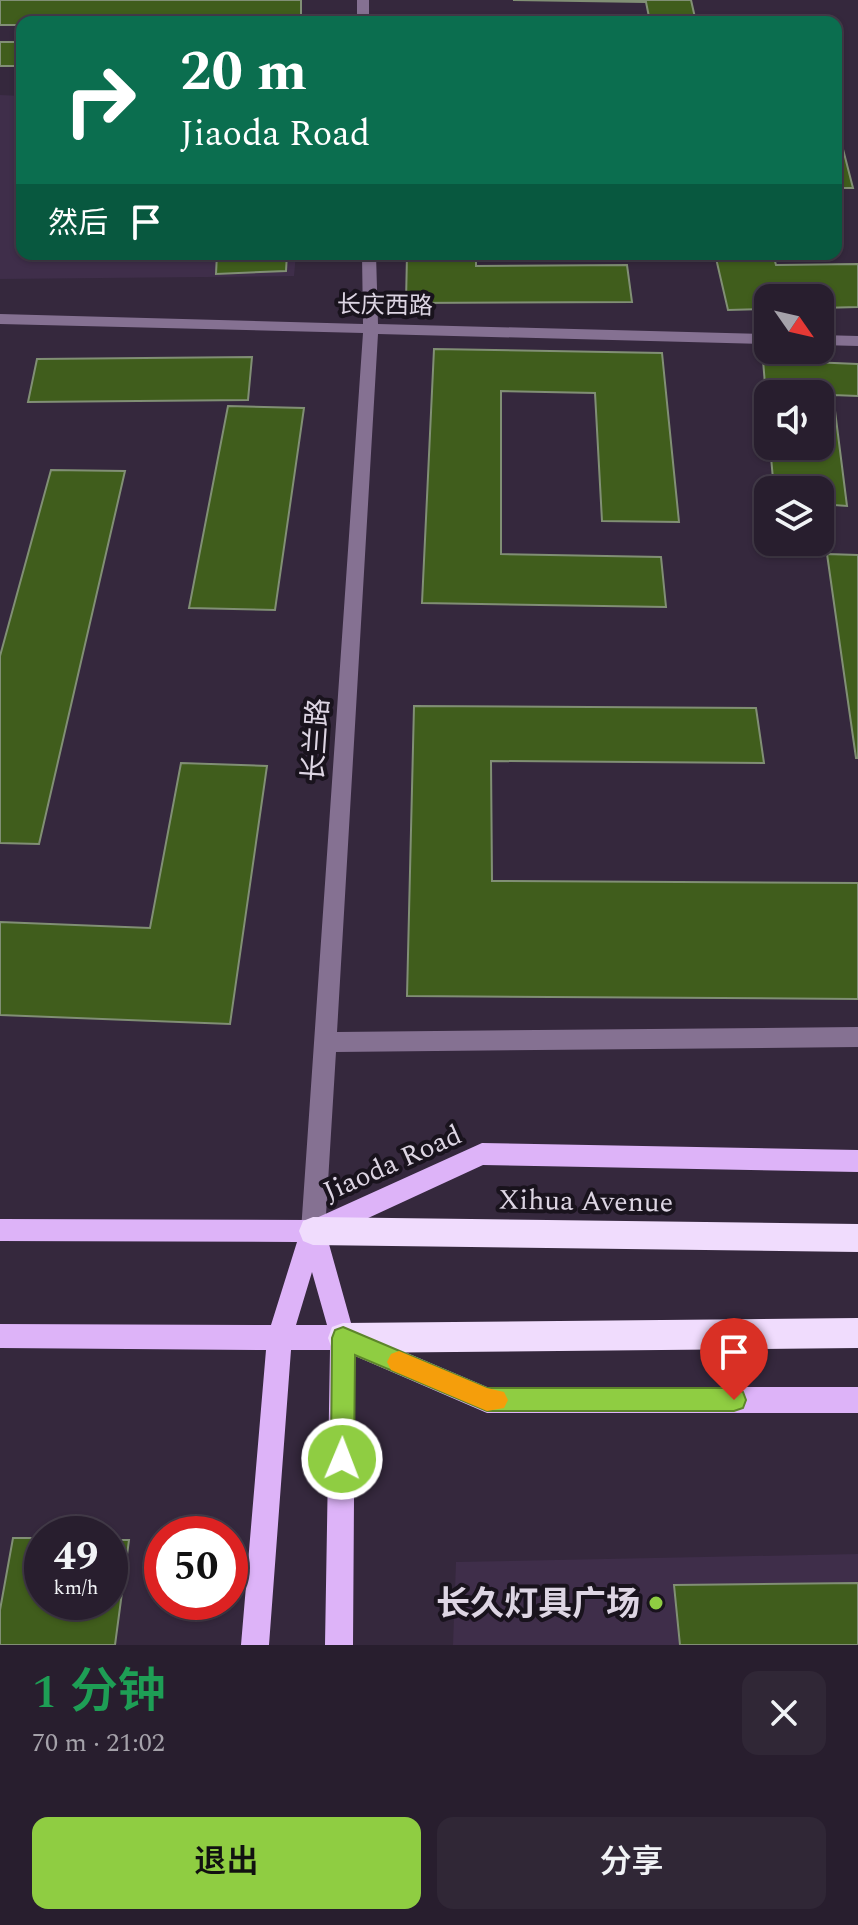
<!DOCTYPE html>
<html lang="zh">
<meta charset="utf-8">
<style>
body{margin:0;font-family:Spectral,"Noto Sans SC",serif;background:#302736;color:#f1f3f6;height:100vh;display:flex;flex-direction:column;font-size:30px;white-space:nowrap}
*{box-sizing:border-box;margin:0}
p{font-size:26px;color:#a5a2aa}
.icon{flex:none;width:44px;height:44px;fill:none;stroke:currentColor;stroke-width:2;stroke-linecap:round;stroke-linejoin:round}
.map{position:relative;height:1645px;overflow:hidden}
.side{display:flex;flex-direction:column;background:#281e2e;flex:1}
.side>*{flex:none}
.hud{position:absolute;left:16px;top:16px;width:826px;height:244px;border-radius:16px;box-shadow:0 2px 6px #0004,0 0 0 2px #443c4a;background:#0b6e4f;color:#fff;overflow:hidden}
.needle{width:52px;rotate:124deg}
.controls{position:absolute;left:754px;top:284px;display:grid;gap:16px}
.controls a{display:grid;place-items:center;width:80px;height:80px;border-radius:16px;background:#281e2e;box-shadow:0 2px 6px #0004,0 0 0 2px #443c4a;font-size:40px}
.speed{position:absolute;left:24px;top:1516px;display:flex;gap:16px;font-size:40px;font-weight:700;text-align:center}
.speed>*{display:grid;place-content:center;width:104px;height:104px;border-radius:50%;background:#281e2e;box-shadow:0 2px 6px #0004,0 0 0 2px #443c4a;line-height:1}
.speed small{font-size:20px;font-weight:400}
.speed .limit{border:12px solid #d22;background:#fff;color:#111}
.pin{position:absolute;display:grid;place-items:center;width:68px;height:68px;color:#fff;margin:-82px -34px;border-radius:50% 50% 50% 0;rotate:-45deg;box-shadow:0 0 8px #0007}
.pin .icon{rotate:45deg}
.me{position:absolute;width:88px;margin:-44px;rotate:1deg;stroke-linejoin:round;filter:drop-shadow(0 0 6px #0008)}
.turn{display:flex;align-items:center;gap:28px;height:168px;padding:0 32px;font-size:36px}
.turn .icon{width:104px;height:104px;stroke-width:2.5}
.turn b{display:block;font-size:56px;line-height:68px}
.then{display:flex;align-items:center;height:76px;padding:0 32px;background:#0003;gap:16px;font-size:30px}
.round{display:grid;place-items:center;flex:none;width:84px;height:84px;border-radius:16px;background:#302736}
.head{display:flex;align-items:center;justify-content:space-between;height:136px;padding:0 32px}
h1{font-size:48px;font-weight:600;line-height:60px;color:#1e9e55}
.primary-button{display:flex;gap:16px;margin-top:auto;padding:16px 32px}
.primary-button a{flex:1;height:92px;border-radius:16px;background:#8fcd42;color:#111;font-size:32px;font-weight:600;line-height:92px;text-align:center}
.primary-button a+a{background:#302736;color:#f1f3f6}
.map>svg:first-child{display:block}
</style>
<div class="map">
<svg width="858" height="1645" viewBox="0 0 858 1645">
<rect width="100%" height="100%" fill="#35283d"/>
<path fill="#3f2e4a" d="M0 95 22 96V254H296L294 276 0 279Z
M858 1554V1645H453L456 1562Z"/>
<path fill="#405d1c" stroke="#818f75" stroke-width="2" d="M0 0H301V22H22V25H0Z
M513 0H691L696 22H650L646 2Z
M755 16H809L810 22H756Z
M0 42H22V66H0Z
M836 122 853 188H836Z
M217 254H287L286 271 216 274Z
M407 254H476V266L627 265 632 302 406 303Z
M715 254H773L776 265 858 264V307L820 308V298H768V309L728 310Z
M434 349 662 353 679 522 602 521 595 393 501 391V554L661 557 666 607 422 603Z
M252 357 248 400 28 402 37 359Z
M763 360 858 364V396L833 395 847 506 820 504V490H774L770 446H820V394H768V421Z
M228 406 304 408 275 610 189 608Z
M51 470 125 471 39 844 0 843V656Z
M827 554 858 555V758H856Z
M414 706 756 708 764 763 491 761 492 881 858 883V999L407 996Z
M181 763 267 766 230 1024 0 1015V922L150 928Z
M13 1538H42V1602H110V1540H129L115 1645H0V1610Z
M858 1583V1645H680L674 1585Z"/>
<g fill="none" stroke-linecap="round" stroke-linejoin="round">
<path fill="#857192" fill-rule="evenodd" d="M357 0H369V22H357Z
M362 254H376L378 324 768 334V344L378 334 337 1032 858 1027V1047L336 1052 325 1231 321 1239 313 1242 305 1239 301 1231 363 333 0 324V314L363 324Z
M820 335 858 336V346L820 345Z"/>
<path fill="#ddb3f8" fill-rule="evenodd" d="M482 1143 858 1150V1172L483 1165 327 1237 353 1330 487 1387H858V1413H487L355 1356 353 1645H325L330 1350H291L269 1645H241L266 1350 0 1348V1324L271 1325 297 1242 0 1241V1219L312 1220ZM312 1272 327 1325H296Z"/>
<path fill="#f0dcfd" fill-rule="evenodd" d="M313 1217 858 1224V1252L313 1245 303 1241 299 1231 303 1221Z
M858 1318V1348L343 1353 332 1349 328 1338 332 1327 343 1323Z"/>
</g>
<path fill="#8fcd42" stroke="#5d852b" stroke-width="2" d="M343 1327 487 1388H734L743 1392 746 1400 743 1408 734 1411H487L355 1355 354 1459 351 1468 342 1471 334 1468 331 1459 332 1338 335 1330Z"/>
<path fill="#f59e0b" d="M399 1351 487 1388 504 1392 508 1400 504 1408 487 1411 391 1370 387 1362 391 1354Z"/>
<circle fill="#8fcd42" stroke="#19131d" stroke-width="3" cx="656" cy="1603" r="8"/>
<g text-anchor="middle" stroke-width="8" stroke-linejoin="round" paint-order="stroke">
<g font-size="24" fill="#ddd5e3" stroke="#19131d">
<text transform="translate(385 305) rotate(1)" y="8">长庆西路</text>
</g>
<g font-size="28" fill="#ddd5e3" stroke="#19131d">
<text transform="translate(315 740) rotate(-86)" y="10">长兰路</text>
<text transform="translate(392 1162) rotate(-24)" y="10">Jiaoda Road</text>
<text transform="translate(586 1200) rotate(1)" y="10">Xihua Avenue</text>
</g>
<g font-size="34" font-weight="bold" fill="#ddd5e3" stroke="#19131d" text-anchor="end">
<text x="640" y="1615">长久灯具广场</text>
</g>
</g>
</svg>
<div class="controls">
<a><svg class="needle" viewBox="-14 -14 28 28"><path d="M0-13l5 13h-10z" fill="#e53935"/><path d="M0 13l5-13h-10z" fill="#a5a2aa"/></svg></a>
<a><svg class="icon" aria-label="sound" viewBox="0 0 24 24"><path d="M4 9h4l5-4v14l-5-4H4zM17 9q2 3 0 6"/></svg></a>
<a><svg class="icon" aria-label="layers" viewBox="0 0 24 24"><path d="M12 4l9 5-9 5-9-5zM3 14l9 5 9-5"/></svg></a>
</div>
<div class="speed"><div>49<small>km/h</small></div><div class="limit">50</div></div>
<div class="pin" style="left:734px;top:1400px;background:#d93025"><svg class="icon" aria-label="arrive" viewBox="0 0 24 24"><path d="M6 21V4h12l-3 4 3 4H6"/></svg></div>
<svg class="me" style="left:342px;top:1459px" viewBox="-20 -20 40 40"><circle r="17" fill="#8fcd42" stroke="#fff" stroke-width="3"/><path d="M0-11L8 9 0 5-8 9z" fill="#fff"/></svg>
<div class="hud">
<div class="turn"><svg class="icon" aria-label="right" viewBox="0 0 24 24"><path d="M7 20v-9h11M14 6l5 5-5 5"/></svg><div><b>20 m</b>Jiaoda Road</div></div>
<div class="then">然后<svg class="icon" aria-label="arrive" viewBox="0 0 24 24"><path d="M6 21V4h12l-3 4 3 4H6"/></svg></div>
</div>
</div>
<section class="side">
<div class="head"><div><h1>1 分钟</h1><p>70 m · 21:02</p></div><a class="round"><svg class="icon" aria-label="close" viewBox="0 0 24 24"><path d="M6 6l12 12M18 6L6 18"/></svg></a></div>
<div class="primary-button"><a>退出</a><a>分享</a></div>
</section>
